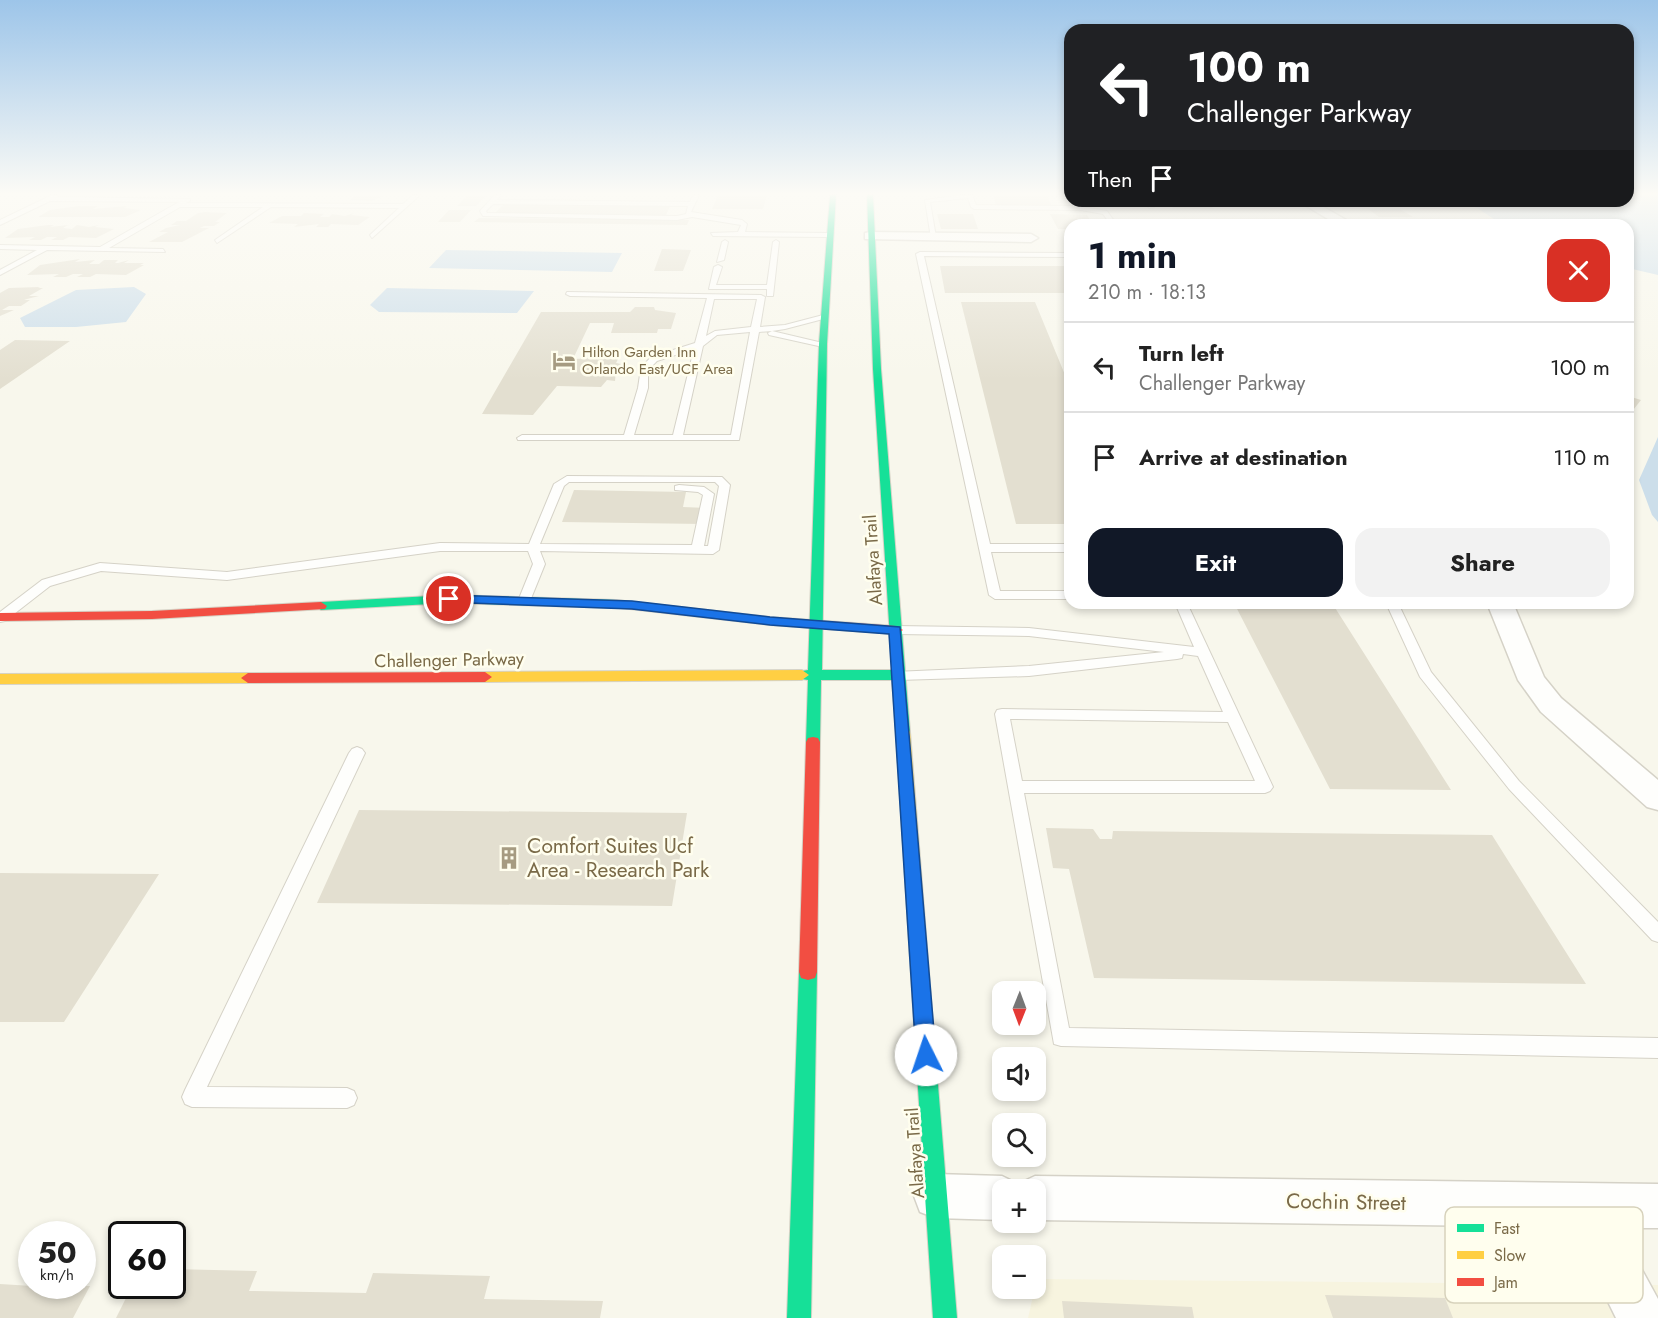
<!DOCTYPE html>
<meta charset="utf-8">
<style>
body{margin:0;font-family:Jost,sans-serif;background:#f2f2f2;color:#222;height:100vh;display:flex;flex-direction:column;font-size:22px;white-space:nowrap}
*{box-sizing:border-box;margin:0}
p{font-size:20px;color:#767676}
.icon{flex:none;width:33px;height:33px;fill:none;stroke:currentColor;stroke-width:2;stroke-linecap:round;stroke-linejoin:round}
.map{position:relative;flex:1;overflow:hidden}
.panel{position:absolute;left:1064px;top:219px;width:570px;height:390px;display:flex;flex-direction:column;background:#fff;border-radius:18px;box-shadow:0 3px 9px #0003}
.panel>*{flex:none}
.hud{position:absolute;left:1064px;top:24px;width:570px;height:183px;border-radius:18px;box-shadow:0 3px 9px #0003;background:#202124;color:#fff;overflow:hidden}
.needle{width:39px;rotate:181deg}
.buttons{position:absolute;left:992px;top:981px;display:grid;gap:12px}
.buttons a{display:grid;place-items:center;width:54px;height:54px;border-radius:12px;background:#fff;box-shadow:0 3px 9px #0003;font-size:30px}
.speed{position:absolute;left:18px;top:1221px;display:flex;gap:12px;font-size:30px;font-weight:700;text-align:center}
.speed>*{display:grid;place-content:center;width:78px;height:78px;border-radius:50%;background:#fff;box-shadow:0 3px 9px #0003;line-height:1}
.speed small{font-size:15px;font-weight:400}
.speed .limit{border:3px solid #111;border-radius:9px;background:#fff;color:#111}
.pin{position:absolute;display:grid;place-items:center;width:51px;height:51px;color:#fff;margin:-26px;border:3px solid #fff;border-radius:50%;box-shadow:0 2px 6px #0007}
.me{position:absolute;width:66px;margin:-33px;rotate:356deg;stroke-linejoin:round;filter:drop-shadow(0 0 4px #0008)}
.turn{display:flex;align-items:center;gap:21px;height:126px;padding:0 24px;font-size:27px}
.turn .icon{width:78px;height:78px;stroke-width:2.5}
.turn b{display:block;font-size:42px;line-height:51px}
.then{display:flex;align-items:center;height:57px;padding:0 24px;background:#0003;gap:12px;font-size:22px}
.round{display:grid;place-items:center;flex:none;width:63px;height:63px;border-radius:18px;background:#f2f2f2}
.summary{display:flex;align-items:center;justify-content:space-between;height:102px;padding:0 24px}
h1{font-size:36px;font-weight:700;line-height:45px;color:#111827}
.button{display:flex;gap:12px;margin-top:auto;padding:12px 24px}
.button a{flex:1;height:69px;border-radius:18px;background:#111827;color:#fff;font-size:24px;font-weight:700;line-height:69px;text-align:center}
.button a+a{background:#f2f2f2;color:#222}
ul{padding:0;list-style:none}
li{display:flex;align-items:center;gap:18px;height:90px;padding:0 24px;border-top:2px solid #e0e0e0}
li div{flex:1}
li b{display:block;font-size:22px}
li em{font-style:normal}
.map>svg:first-child{display:block}
</style>
<div class="map">
<svg width="1658" height="1318" viewBox="0 0 1658 1318">
<rect width="100%" height="100%" fill="#f8f7ec"/>
<path fill="#f7f4df" d="M1037 1279 1658 1285V1318H1028Z"/>
<path fill="#ccdeea" d="M1628 195H1658V275L1628 268V225H1503L1474 206V201H1628Z
M446 250 622 253 612 272 429 268Z
M134 287 146 294 126 322 76 327H25L20 318 76 290Z
M387 288 534 291 517 313 379 312 370 305Z
M1658 437V522L1652 515 1639 480Z"/>
<path fill="#e3dfd0" d="M356 195H385L372 201 350 200Z
M468 195H487L476 206H457Z
M718 195H767L763 209H712Z
M993 195H1047L1051 205H996Z
M1168 201H1207L1214 209 1173 208Z
M503 205 670 206 666 215 495 213Z
M79 206H98L93 209 127 206 124 208 141 210 125 217H38L50 210Z
M1368 209H1400L1413 217H1379Z
M449 210H471L460 222H438Z
M205 212 227 213 215 222H220L214 226H204L200 228H209L182 242H149L168 232H159L166 228 180 225H171L177 221H186L198 213Z
M304 213 324 214 320 217H329L332 214 345 216 354 213 351 215 370 217 358 225 331 224 328 227H316L319 224 294 227 298 224 269 223 282 216H301Z
M937 214H973L978 229H941Z
M1050 214 1087 215 1093 225H1070V229H1058Z
M479 218 689 220 687 225 474 222Z
M48 225H54L50 227 68 225 63 228 72 229 77 225 89 227 99 225 95 227 114 229 96 238 69 237 63 240H51L57 237H47L41 240H29L35 237 5 238 18 229Z
M662 249 691 250 683 271H654Z
M80 259 75 262 95 260 89 264H99L104 260H118L115 263H118L129 260 124 263H144L140 265H144L126 275 96 274 90 277H77L83 274H73L66 277H53L59 274 27 275 40 265Z
M940 266H1070V293H945Z
M40 287 38 288H43L29 296H39L27 299 24 300H30L21 306H9L2 310H14L0 316V293L9 288Z
M961 302H1035L1070 387V524H1016Z
M635 307H654L655 310 676 313 671 329H658L657 333H611L614 323H590L573 359 619 357 616 363 621 364 616 369 615 381 607 380 601 387 557 386 533 415 482 414 541 312H630Z
M15 340 70 341 0 389V350Z
M1628 396 1641 400 1630 414H1628Z
M574 490 686 492 683 507 707 508 703 524 562 522Z
M1234 603H1332L1451 790 1330 789Z
M359 810 687 813 672 906 317 903Z
M1046 828 1093 829 1100 839H1112L1113 831 1492 835 1586 984 1094 978 1069 869 1053 868Z
M0 873 159 874 64 1022H0Z
M172 1269 257 1271 249 1291 366 1293 373 1273 490 1276 484 1299 603 1301 600 1318H116L132 1286H172Z
M0 1284 32 1286H90L73 1318H0Z
M1325 1295 1445 1298 1453 1318H1333Z
M1062 1301 1192 1307 1194 1318H1064Z"/>
<g fill="none" stroke-linecap="round" stroke-linejoin="round">
<g stroke="#d5d2c7" stroke-width="2">
<path id="lane" d="M52 195H57V197L190 199V201L186 203 403 204 413 195H420L372 238 370 235 399 208 271 207 217 243 215 240 263 207H180L109 248 163 249 165 252 47 250 0 275V270L37 250 0 249V245L100 247 179 202 50 201 0 225V220Z
M495 195H501L497 200 690 202 693 195H699L691 212 742 220 747 224 745 232 829 233 832 235 829 237 713 236 711 233 738 232 741 225 692 217 677 220 483 216 480 211ZM493 204 688 206 686 214 677 216 487 213 486 211Z
M962 195H972L976 205 1077 206 1075 201H1081L1083 207 1107 211 1117 225H1111L1103 214 1081 210 974 209 971 207 968 198 930 202 936 237 931 238 925 200Z
M1144 201H1150L1154 207 1149 208Z
M1150 221 1198 223 1201 225H1148L1147 223Z
M725 240 728 242 724 260 717 262 722 242Z
M776 240 779 242 773 296H767V289H709L714 267 718 265 722 267 716 285H767L773 242Z
M920 252 1070 253V257L924 256 990 544H1070V552H991L1000 591H1070V599H995L989 595 916 254Z
M567 292 761 295 765 297 760 327 785 325 827 314V318L785 329 772 331 827 344 823 347 769 335 768 333 772 331 759 332 739 440H518L517 438 522 435H624L638 388 641 368 651 357 695 343 707 298 570 296 566 294ZM714 299H757L751 327 715 331 706 336ZM750 332 731 435H683L703 346 717 335ZM694 349 673 435H634L648 388V370L657 361Z
M567 476 722 477 730 485 719 550 713 554 540 551 545 564 530 601 524 605 518 601 533 564 528 551H440L227 580 101 571 50 586 5 621 0 622V612L42 580 100 563 227 572 440 543 529 544 554 484ZM569 482H715L719 486 708 546H704L714 494 704 487 679 485 675 486V490L698 492 703 495 692 545 540 544 564 486Z
M1175 603H1187L1273 787 1270 791 1265 793H1024L1069 1028 1658 1038V1058L1061 1046 1054 1044 995 714 997 710 1002 709 1223 712 1198 656 1183 654 1182 658 1177 659 1029 676 899 680 894 678 892 675 894 672 1029 666 1164 652 1029 636 896 634 889 630 896 626 1029 628 1194 647ZM1010 719 1228 722 1255 781H1022Z
M1386 603H1398L1431 672 1519 781 1658 922V942L1652 940 1509 789 1420 677Z
M357 747 362 749 365 753 207 1087 347 1088 354 1091 357 1098 354 1105 347 1108 192 1107 185 1104 182 1097 185 1090 349 753 352 749Z"/>
</g>
<g stroke="#d5d2c7" stroke-width="3">
<path id="street" d="M1298 201H1313L1355 225H1338Z
M870 232 1031 234 1038 238 1031 242 865 239V233Z
M1487 603H1513L1544 677 1561 698 1658 780V810L1647 807 1541 712 1518 680Z
M936 1174 1002 1176 1018 1184 1035 1176 1658 1184V1228H1619L1658 1299V1318H1616L1571 1227 1035 1220V1190H1002V1220L936 1218 920 1212 914 1196 920 1180Z"/>
</g>
<g stroke="#d6d3c6" stroke-width="2">
<path id="fast" d="M830 195H836L827 344 822 670H892L873 369 867 195H873L881 369 910 732 908 736H898L896 732 892 680H821L820 742 818 746H808L806 742 808 680 797 678 795 675 797 672 808 670 819 344Z
M449 595 616 600 622 604 616 608 449 603 321 610 315 606 321 602Z
M808 964 815 966 817 972 811 1318H787L799 972 801 966Z
M927 1063 934 1066 937 1073 957 1318H933L917 1073 920 1066Z"/>
</g>
<g stroke="#d6d3c6" stroke-width="2">
<path id="slow" d="M802 670 809 675 802 680 485 682 478 677 485 672Z
M248 673 255 678 248 683 0 684V674Z
M903 727 908 728 910 732 937 1073 934 1080 927 1083 920 1080 917 1073 896 732 898 728Z"/>
</g>
<g stroke="#d6d3c6" stroke-width="2">
<path id="jam" d="M616 600 770 617 896 626 903 630 896 634 770 625 612 607 610 604Z
M321 602 327 606 325 609 152 619 0 621V613L152 611Z
M485 672 492 677 485 682 248 683 241 678 248 673Z
M813 737 818 738 820 742 817 972 815 978 808 980 801 978 799 972 806 742 808 738Z"/>
</g>
<use href="#lane" fill="#fefefc" fill-rule="evenodd"/>
<use href="#street" fill="#fefefc" fill-rule="evenodd"/>
<use href="#fast" fill="#16e098" fill-rule="evenodd"/>
<use href="#slow" fill="#ffcf43" fill-rule="evenodd"/>
<use href="#jam" fill="#f24e42" fill-rule="evenodd"/>
</g>
<linearGradient id="sky" x2="0" y2="1"><stop stop-color="#9dc5e9"/><stop offset="0.51" stop-color="#fcfbf6"/><stop offset="1" stop-color="#fcfbf6" stop-opacity="0"/></linearGradient>
<rect width="1658" height="380" fill="url(#sky)"/>
<path fill="#1a73e8" stroke="#114b97" stroke-width="1.5" d="M449 595 632 601 770 617 900 627 936 1055 933 1062 926 1065 919 1062 916 1055 889 634 770 625 632 609 444 602V596Z"/>
<defs>
<g id="hotel-bare" transform="scale(1.8)"><path d="M-6-4.5h1.5V1H6V5H4.5V3h-9V5H-6ZM-4 0a1.8 1.8 0 1 1 3.6 0ZM.5 0V-2.5h3Q6-2.5 6 0Z" fill="#a69b81" stroke="#fffeee" stroke-width="2.5" paint-order="stroke"/></g>
<g id="building-bare" transform="scale(1.8)"><path d="M-4-6H4V6H1V3H-1V6H-4ZM-2.5-4.3h1.7v1.8h-1.7ZM.8-4.3h1.7v1.8H.8ZM-2.5-1h1.7V.8h-1.7ZM.8-1h1.7V.8H.8Z" fill="#a69b81" stroke="#fffeee" stroke-width="2.5" paint-order="stroke"/></g>
</defs>
<g fill-rule="evenodd">
<use href="#hotel-bare" x="564" y="361"/>
<use href="#building-bare" x="509" y="858"/>
</g>
<g text-anchor="middle" stroke-width="5" stroke-linejoin="round" paint-order="stroke">
<g font-size="15" fill="#7a6a48" stroke="#fffeee" text-anchor="start">
<text x="582" y="357">Hilton Garden Inn<tspan x="582" dy="17">Orlando East/UCF Area</tspan></text>
</g>
<g font-size="18" fill="#7a6a48" stroke="#fffeee">
<text transform="translate(873 560) rotate(-94)" y="6">Alafaya Trail</text>
<text transform="translate(449 660) rotate(-1)" y="6">Challenger Parkway</text>
<text transform="translate(915 1153) rotate(-94)" y="6">Alafaya Trail</text>
</g>
<g font-size="21" fill="#7a6a48" stroke="#fffeee" text-anchor="start">
<text x="527" y="853">Comfort Suites Ucf<tspan x="527" dy="24">Area - Research Park</tspan></text>
</g>
<g font-size="21" fill="#7a6a48" stroke="#fffeee">
<text transform="translate(1346 1202) rotate(1)" y="7">Cochin Street</text>
</g>
</g>
<rect x="1445" y="1207" width="198" height="96" rx="9" fill="#fffeee" stroke="#d7d2bc" stroke-width="1.5"/>
<rect x="1457" y="1224" width="27" height="8" fill="#16e098"/>
<rect x="1457" y="1251" width="27" height="8" fill="#ffcf43"/>
<rect x="1457" y="1278" width="27" height="8" fill="#f24e42"/>
<g font-size="16" fill="#7a6a48">
<text x="1494" y="1234">Fast</text>
<text x="1494" y="1261">Slow</text>
<text x="1494" y="1288">Jam</text>
</g>
</svg>
<div class="buttons">
<a><svg class="needle" viewBox="-14 -14 28 28"><path d="M0-13l5 13h-10z" fill="#e53935"/><path d="M0 13l5-13h-10z" fill="#767676"/></svg></a>
<a><svg class="icon" aria-label="sound" viewBox="0 0 24 24"><path d="M4 9h4l5-4v14l-5-4H4zM17 9q2 3 0 6"/></svg></a>
<a><svg class="icon" aria-label="search" viewBox="0 0 24 24"><circle cx="10" cy="10" r="6"/><path d="M15 15l6 6"/></svg></a>
<a>+</a>
<a>−</a>
</div>
<div class="speed"><div>50<small>km/h</small></div><div class="limit">60</div></div>
<div class="pin" style="left:449px;top:599px;background:#d93025"><svg class="icon" aria-label="arrive" viewBox="0 0 24 24"><path d="M6 21V4h12l-3 4 3 4H6"/></svg></div>
<svg class="me" style="left:926px;top:1055px" viewBox="-20 -20 40 40"><circle r="19" fill="#fff"/><path d="M0-13L10 11 0 6-10 11z" fill="#1a73e8"/></svg>
<div class="hud">
<div class="turn"><svg class="icon" aria-label="left" viewBox="0 0 24 24"><path d="M17 20v-9H6M10 6l-5 5 5 5"/></svg><div><b>100 m</b>Challenger Parkway</div></div>
<div class="then">Then<svg class="icon" aria-label="arrive" viewBox="0 0 24 24"><path d="M6 21V4h12l-3 4 3 4H6"/></svg></div>
</div>
<section class="panel">
<div class="summary"><div><h1>1 min</h1><p>210 m · 18:13</p></div><a class="round" style="background:#d93025;color:#fff"><svg class="icon" aria-label="close" viewBox="0 0 24 24"><path d="M6 6l12 12M18 6L6 18"/></svg></a></div>
<ul>
<li><svg class="icon" aria-label="left" viewBox="0 0 24 24"><path d="M17 20v-9H6M10 6l-5 5 5 5"/></svg><div><b>Turn left</b><p>Challenger Parkway</p></div><em>100 m</em></li>
<li><svg class="icon" aria-label="arrive" viewBox="0 0 24 24"><path d="M6 21V4h12l-3 4 3 4H6"/></svg><div><b>Arrive at destination</b></div><em>110 m</em></li>
</ul>
<div class="button"><a>Exit</a><a>Share</a></div>
</section>
</div>
